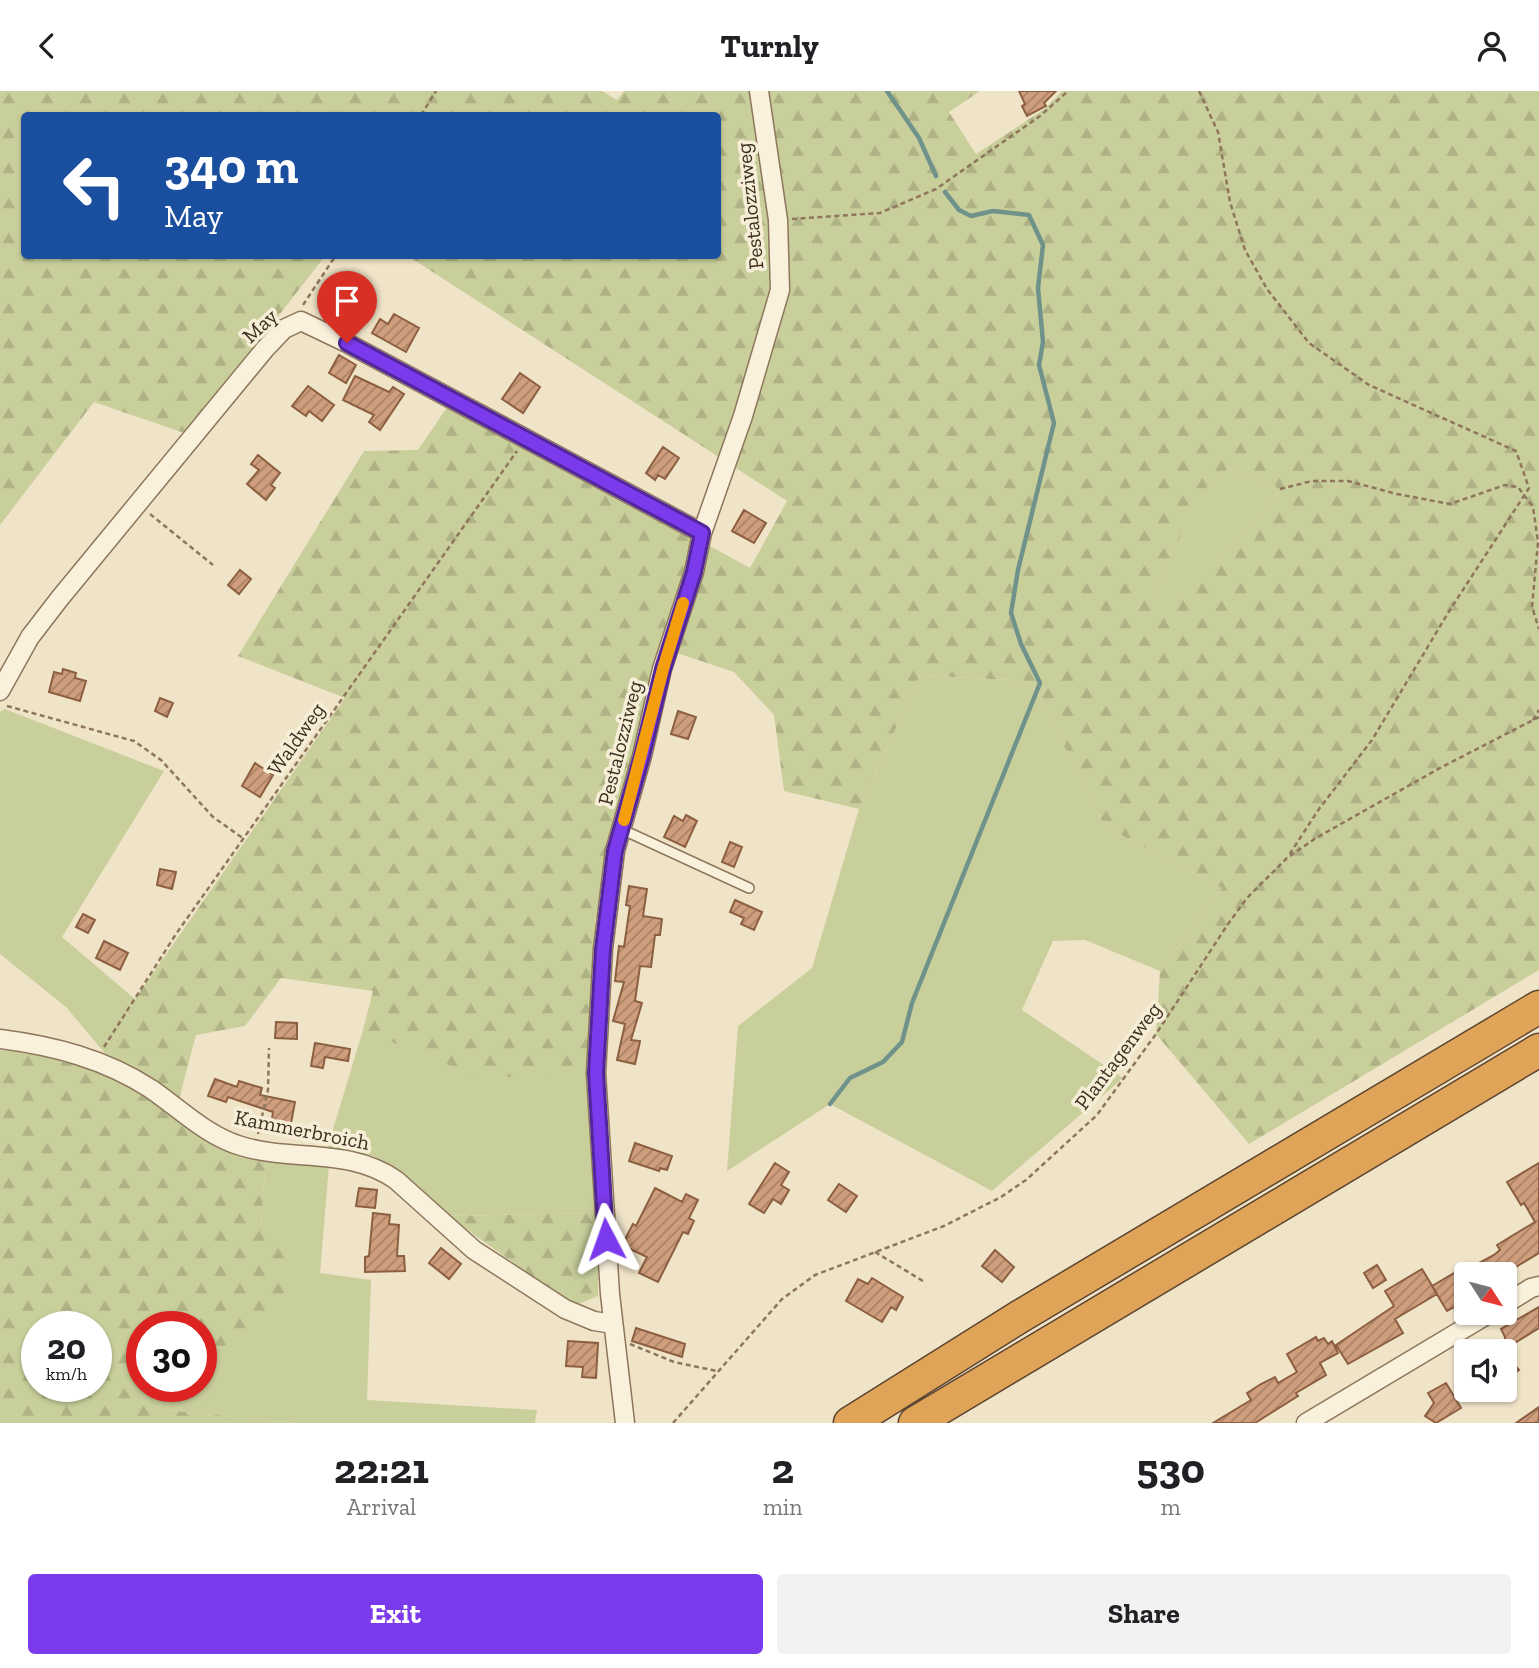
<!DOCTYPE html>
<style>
body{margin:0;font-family:"Zilla Slab",serif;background:#f2f2f2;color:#202124;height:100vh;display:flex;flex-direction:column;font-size:26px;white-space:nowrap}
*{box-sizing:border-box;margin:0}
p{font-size:23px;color:#757577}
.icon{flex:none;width:38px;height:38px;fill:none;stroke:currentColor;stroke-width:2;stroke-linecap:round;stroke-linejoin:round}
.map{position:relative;height:1332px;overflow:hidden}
.details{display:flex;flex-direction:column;background:#fff;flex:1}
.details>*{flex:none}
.top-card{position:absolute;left:21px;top:21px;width:700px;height:147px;border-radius:7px;box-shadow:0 2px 5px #0004;background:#1a4fa0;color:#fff;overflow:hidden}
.needle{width:46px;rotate:126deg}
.buttons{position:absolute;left:1454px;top:1171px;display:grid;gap:14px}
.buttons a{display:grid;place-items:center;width:63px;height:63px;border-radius:7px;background:#fff;box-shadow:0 2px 5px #0004;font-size:35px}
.speed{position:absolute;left:21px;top:1220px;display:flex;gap:14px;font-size:35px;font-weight:700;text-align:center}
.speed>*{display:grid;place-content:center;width:91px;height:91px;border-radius:50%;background:#fff;box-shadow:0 2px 5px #0004;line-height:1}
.speed small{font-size:18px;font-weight:400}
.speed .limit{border:10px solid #d22;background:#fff;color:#111}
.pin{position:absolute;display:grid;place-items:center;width:60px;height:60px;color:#fff;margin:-72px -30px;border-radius:50% 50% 50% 0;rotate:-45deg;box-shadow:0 0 7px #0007}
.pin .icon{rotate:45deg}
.me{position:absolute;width:77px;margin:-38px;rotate:356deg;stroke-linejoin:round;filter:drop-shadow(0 0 5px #0008)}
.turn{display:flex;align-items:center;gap:24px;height:147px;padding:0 28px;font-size:32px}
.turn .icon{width:91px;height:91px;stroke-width:2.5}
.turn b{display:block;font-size:49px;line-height:60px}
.eta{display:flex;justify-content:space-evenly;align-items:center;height:119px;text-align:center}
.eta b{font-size:42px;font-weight:800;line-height:49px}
.action{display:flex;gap:14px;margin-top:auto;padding:14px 28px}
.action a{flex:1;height:80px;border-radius:7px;background:#7c3aed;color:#fff;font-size:28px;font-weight:800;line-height:80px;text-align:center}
.action a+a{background:#f2f2f2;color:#202124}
header{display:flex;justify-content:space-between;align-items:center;height:91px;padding:0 28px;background:#fff;font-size:32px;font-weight:800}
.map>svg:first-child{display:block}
</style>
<header><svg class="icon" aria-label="back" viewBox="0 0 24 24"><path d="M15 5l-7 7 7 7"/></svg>Turnly<svg class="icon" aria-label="person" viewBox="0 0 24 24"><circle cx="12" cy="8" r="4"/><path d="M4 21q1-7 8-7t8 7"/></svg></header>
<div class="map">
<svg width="1539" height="1332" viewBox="0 0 1539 1332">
<defs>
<pattern id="forest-firs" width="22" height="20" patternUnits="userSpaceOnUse" patternTransform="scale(1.75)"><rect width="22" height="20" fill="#c9cf9b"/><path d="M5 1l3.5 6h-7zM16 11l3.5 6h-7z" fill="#aeb285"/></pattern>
<pattern id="building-hatch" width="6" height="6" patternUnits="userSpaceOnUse" patternTransform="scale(1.75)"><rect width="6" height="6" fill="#cf9f7d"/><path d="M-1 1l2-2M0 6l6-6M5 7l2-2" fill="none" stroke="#a98266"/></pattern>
</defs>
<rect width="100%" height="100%" fill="#f0e4c8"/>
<path fill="#c9cf9b" d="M1228 378 1276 395 1278 403 1171 516 1153 504 1199 402Z
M920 584 1027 590 1039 605 1104 735 1222 797 1160 880 1085 849 1053 850 1022 919 1123 987 992 1100 830 1013 727 1080 738 935 812 877 859 718Z
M5 618 164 680 62 846 135 908 108 966 66 916 0 863V621Z
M363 939 591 981 598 1122 447 1125 409 1088 373 1065 327 1058Z
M266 1066 329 1074 320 1182 371 1189 367 1309 537 1319 535 1332H296L144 1317 153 1295H201V1256H222L261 1135Z"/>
<path fill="url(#forest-firs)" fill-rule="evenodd" d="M0 0H602L617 9 624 0H980L949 21 976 63 1046 17 1062 0H1539V879L1249 1053 1156 943 1160 880 1222 797 1104 735 1039 605 1027 590 920 584 859 718 784 700 774 624 734 581 665 558 595 829 592 979 483 988 363 939 373 900 281 887 245 935 196 944 179 1008 108 966 135 908 345 607 238 565 364 360 418 359 450 312 750 477 787 410 408 165 718 164V24H24V164L325 165 187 343 94 311 0 434ZM1228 378 1276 395 1278 403 1171 515 1153 504 1200 402Z
M0 959 70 967 104 978 266 1066 261 1135 291 1137 289 1215 222 1256H201V1236H142V1295H153L145 1317 296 1332H0ZM37 1236H96V1295H37Z
M598 1122V1205L574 1215 448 1125Z"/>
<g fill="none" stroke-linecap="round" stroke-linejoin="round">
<path stroke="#6f938a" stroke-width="4.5" d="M887 0 919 47 936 85
M830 1013 850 987 883 971 902 951 912 912 1040 592 1021 553 1011 522 1018 479 1054 332 1039 274 1043 251 1038 197 1043 154 1029 124 993 120 971 125 959 119 945 101"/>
</g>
<path fill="url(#building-hatch)" stroke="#8d5f41" stroke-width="2" d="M1019 0H1056L1044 12 1046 15 1027 25 1022 15 1025 13Z
M349 181 365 190 346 226 329 216Z
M394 223 419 237 406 261 372 242 380 228 388 233Z
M339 264 356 274 346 292 329 282Z
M520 282 540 296 523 322 502 308Z
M355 285 389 301 393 296 404 303 380 339 369 331 374 324 343 309Z
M308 295 334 314 322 330 309 320 306 325 292 315Z
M663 356 679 367 665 388 658 384 655 389 646 382Z
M258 364 280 382 271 394 275 397 266 409 247 393 259 379 251 373Z
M744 419 766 432 754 452 732 440Z
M240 479 251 488 239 503 228 494Z
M63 578 76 582 75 587 86 590 80 610 49 601 54 581 62 583Z
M160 607 173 612 167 626 155 620Z
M678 620 696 626 688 648 671 643Z
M255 672 273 684 260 706 242 695Z
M686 724 697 730 685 756 664 746 674 725 683 730Z
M730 751 742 756 734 776 722 771Z
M160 778 176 781 172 798 157 794Z
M629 795 647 798 643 825 662 828 660 844H655L651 876 640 875 635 910 642 912 631 949 640 950 635 973 617 969 625 933 613 930 624 891 615 890 619 855 624 856 630 815 626 814Z
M735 809 762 821 754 839 741 833 744 827 730 821Z
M83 823 95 829 88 842 76 836Z
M104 850 128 862 120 879 96 867Z
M276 931 297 932V948L275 947Z
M315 952 350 958 348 970 325 966 323 977 311 975Z
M215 988 237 996 239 990 262 997 260 1004 295 1011 291 1032 272 1028 273 1021 228 1006 226 1011 208 1005Z
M635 1052 672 1065 667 1079 660 1077 659 1080 629 1070Z
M775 1072 789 1081 781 1094 789 1099 781 1113 773 1108 764 1122 749 1113Z
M1539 1072V1162L1504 1183H1466V1210L1447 1220 1432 1195 1466 1175V1179L1494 1164 1500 1159 1497 1154 1535 1131 1524 1112 1521 1114 1507 1091Z
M839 1093 857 1105 846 1121 828 1109Z
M359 1097 377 1099 375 1117 356 1115Z
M655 1097 682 1111 686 1103 698 1109 689 1127 694 1130 688 1143 683 1141 658 1191 639 1182 647 1166 622 1154 633 1133 636 1135Z
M373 1122 390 1124 389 1133 399 1134 397 1165H404L405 1180 365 1181V1166L369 1165Z
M441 1157 461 1173 449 1188 429 1172Z
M995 1159 1014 1176 1002 1191 982 1175Z
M1377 1174 1386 1189 1373 1197 1364 1182Z
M1422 1178 1437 1203 1395 1228 1403 1242 1348 1273 1336 1254 1394 1215 1385 1200Z
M872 1187 903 1206 896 1219 891 1216 882 1231 846 1210 858 1188 868 1193Z
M1539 1216V1237L1505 1258V1246L1501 1238Z
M636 1237 685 1253 682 1266 632 1250Z
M1316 1246 1318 1250 1324 1247 1328 1253 1332 1250 1338 1262 1320 1272 1326 1284 1296 1302 1298 1305 1255 1332H1213L1251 1309 1247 1302 1261 1293 1275 1286 1278 1292 1297 1281 1287 1263Z
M568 1250 598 1252 596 1287 582 1286 583 1276 566 1275Z
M1505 1264 1519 1279 1505 1290Z
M1446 1292 1461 1317 1436 1332 1425 1325 1434 1312 1428 1302Z
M1539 1316V1332H1516Z"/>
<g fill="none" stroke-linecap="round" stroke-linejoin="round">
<g stroke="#8d765c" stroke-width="12">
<path id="service" d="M621 738 749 797"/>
</g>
<g stroke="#8d765c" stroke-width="21">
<path id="minor" d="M0 600 30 546 60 507 265 258 284 238 301 230 347 252 702 442
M0 948C54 955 105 968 151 998 180 1018 207 1045 241 1055 293 1071 349 1056 396 1089L474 1159 565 1218 594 1230 613 1233
M1505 1213 1531 1197 1539 1195
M625 1332 610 1203 596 982 603 858 615 760 642 665 662 578 694 481 702 442 743 325 780 199 778 129 759 0
M1306 1332 1490 1222"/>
</g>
<g stroke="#5b4430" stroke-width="35">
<path id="motorway" d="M850 1332 1019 1226 1539 916
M915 1332 1539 959"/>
</g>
<path stroke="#8d765c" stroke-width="2.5" stroke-dasharray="5 3.5" stroke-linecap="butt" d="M1199 0 1218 41 1230 111 1245 159 1267 198 1309 252 1369 294 1516 360 1529 397 1448 522 1372 649 1319 718 1289 764
M421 24 436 0
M792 128 880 122 936 98 1040 25 1068 0
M303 214 336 164
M1280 398 1312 390H1348L1397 403 1450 413 1505 394 1518 396 1533 416 1538 451 1532 516 1539 538
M150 423 213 474
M7 615 134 650 161 669 213 726 244 748
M1533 629 1539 619
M104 956 176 843 517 360
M258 1043 268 999 269 957
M875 1161 923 1190
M630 1253 674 1271 717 1280
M673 1332 782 1208 815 1184 944 1135 1001 1106 1026 1089 1097 1024 1156 943 1228 833 1247 807 1287 767 1316 747 1440 677 1539 626"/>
<use href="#service" stroke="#faf1dc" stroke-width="9"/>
<use href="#minor" stroke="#faf1dc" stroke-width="18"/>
<use href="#motorway" stroke="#e0a458" stroke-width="32"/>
</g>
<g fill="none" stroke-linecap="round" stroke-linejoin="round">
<g stroke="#51269a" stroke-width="18">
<path id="route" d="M347 252 702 442 694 481 663 578 642 665 615 760 603 858 596 982 606 1148"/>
</g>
<use href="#route" stroke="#7c3aed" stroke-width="12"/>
<path stroke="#f59e0b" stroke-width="12" d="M624 729 663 578 683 512"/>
</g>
<g text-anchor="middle" stroke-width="7" stroke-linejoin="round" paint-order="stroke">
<g font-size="21" fill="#3d2e20" stroke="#f7eed8">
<text transform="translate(750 115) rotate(-96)" y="7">Pestalozziweg</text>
<text transform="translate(260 235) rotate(-43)" y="7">May</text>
<text transform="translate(296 648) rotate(-55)" y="7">Waldweg</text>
<text transform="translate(620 652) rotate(-76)" y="7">Pestalozziweg</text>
<text transform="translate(1118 965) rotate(-53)" y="7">Plantagenweg</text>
<text transform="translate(302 1039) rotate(11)" y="7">Kammerbroich</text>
</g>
</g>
</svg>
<div class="buttons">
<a><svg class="needle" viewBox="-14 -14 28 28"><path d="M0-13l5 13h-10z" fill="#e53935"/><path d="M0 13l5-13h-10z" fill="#757577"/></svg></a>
<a><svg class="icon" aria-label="sound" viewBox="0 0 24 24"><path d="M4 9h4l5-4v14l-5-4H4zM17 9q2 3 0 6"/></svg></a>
</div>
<div class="speed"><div>20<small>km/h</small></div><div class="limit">30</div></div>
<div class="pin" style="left:347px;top:252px;background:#d93025"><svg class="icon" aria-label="arrive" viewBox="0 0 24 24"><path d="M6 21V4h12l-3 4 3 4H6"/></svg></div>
<svg class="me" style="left:606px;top:1148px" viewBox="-20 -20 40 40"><path d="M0-17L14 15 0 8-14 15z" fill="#7c3aed" stroke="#fff" stroke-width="4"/></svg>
<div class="top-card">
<div class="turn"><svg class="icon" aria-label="left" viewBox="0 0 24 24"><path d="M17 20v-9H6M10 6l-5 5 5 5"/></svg><div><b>340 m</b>May</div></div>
</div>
</div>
<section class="details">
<div class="eta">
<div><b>22:21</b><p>Arrival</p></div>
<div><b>2</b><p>min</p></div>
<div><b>530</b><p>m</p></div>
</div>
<div class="action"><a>Exit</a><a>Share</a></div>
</section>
